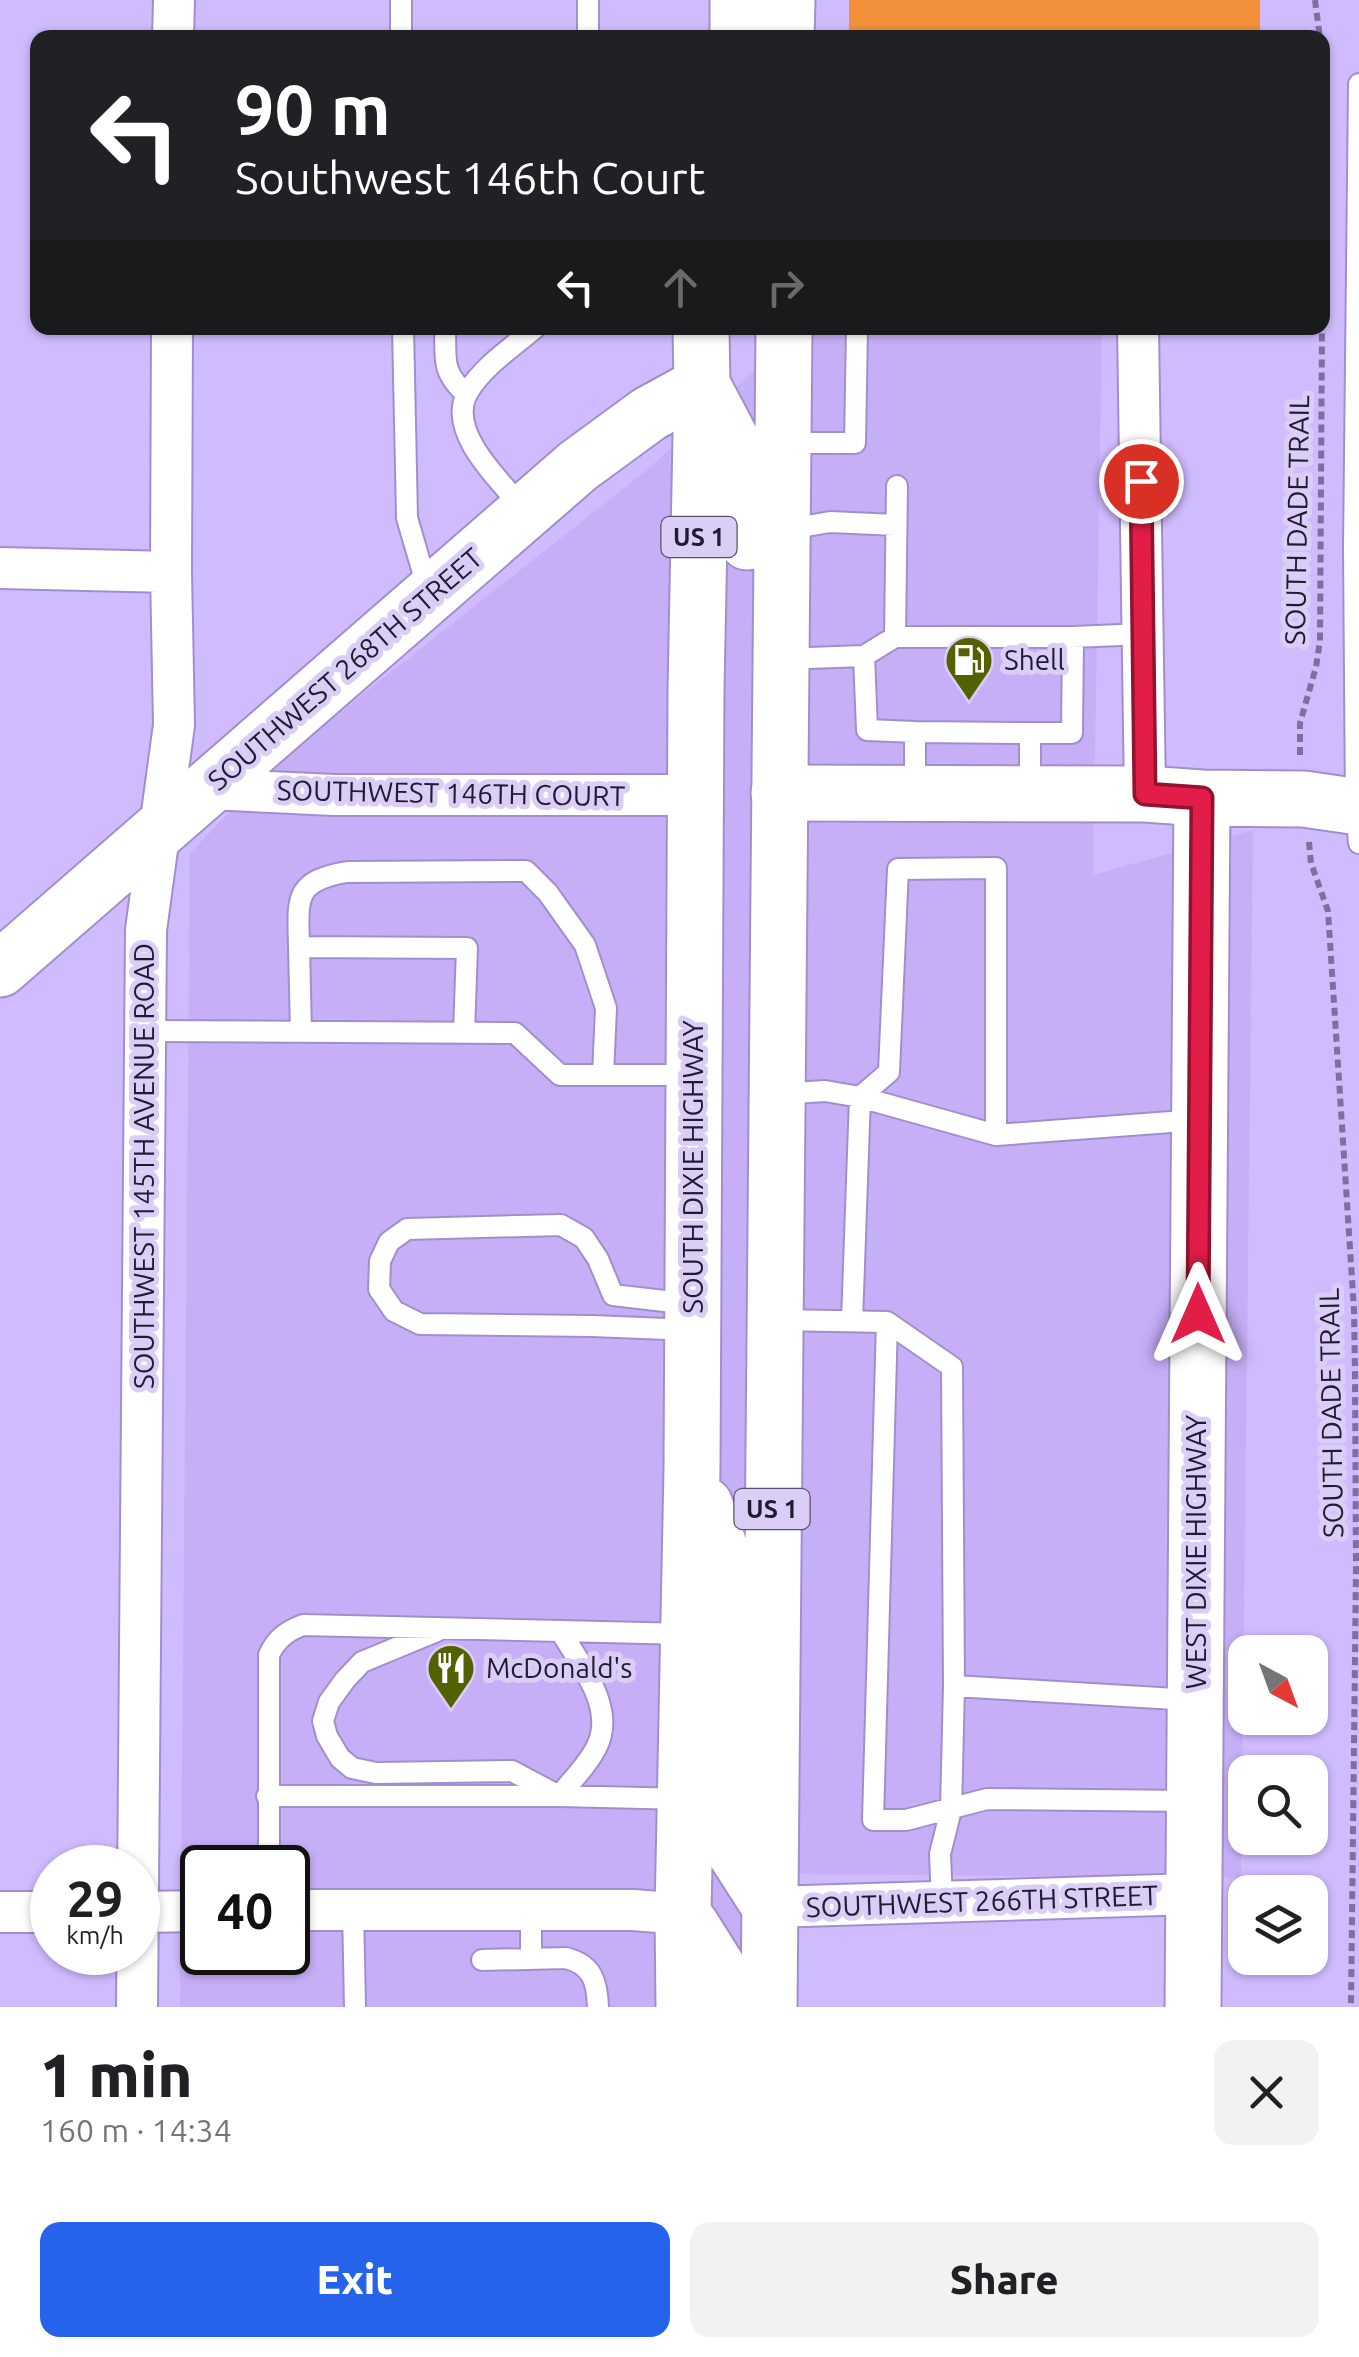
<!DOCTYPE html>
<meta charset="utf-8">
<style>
body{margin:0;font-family:Ubuntu,sans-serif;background:#f2f2f2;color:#202124;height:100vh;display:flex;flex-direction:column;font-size:38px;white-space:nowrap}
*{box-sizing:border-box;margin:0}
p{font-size:32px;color:#757577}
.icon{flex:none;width:55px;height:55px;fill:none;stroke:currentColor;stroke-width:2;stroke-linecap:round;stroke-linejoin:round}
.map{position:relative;height:2007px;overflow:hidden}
.drawer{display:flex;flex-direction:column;background:#fff;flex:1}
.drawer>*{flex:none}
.top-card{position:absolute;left:30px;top:30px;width:1300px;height:305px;border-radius:20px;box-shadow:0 2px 8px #0004;background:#202124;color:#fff;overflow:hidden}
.needle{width:65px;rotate:139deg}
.tools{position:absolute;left:1228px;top:1635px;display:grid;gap:20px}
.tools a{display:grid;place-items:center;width:100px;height:100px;border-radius:20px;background:#fff;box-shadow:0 2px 8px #0004;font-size:50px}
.speed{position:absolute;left:30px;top:1845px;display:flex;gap:20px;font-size:50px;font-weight:700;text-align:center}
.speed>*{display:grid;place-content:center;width:130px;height:130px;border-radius:50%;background:#fff;box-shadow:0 2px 8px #0004;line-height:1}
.speed small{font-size:25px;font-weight:400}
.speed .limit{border:5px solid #111;border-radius:15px;background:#fff;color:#111}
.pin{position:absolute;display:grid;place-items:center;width:85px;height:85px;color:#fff;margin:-42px;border:5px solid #fff;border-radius:50%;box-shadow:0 2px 10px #0007}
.me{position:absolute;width:110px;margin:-55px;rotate:0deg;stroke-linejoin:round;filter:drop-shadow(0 0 8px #0008)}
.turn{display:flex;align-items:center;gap:35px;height:210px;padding:0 40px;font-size:45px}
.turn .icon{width:130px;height:130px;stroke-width:2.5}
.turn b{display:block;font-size:70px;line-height:85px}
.lanes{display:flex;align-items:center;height:95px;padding:0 40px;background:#0003;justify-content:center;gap:50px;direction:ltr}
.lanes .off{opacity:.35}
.round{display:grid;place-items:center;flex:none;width:105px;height:105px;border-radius:20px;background:#f2f2f2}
.headline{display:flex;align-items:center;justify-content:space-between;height:170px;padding:0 40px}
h1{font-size:60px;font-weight:800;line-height:75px}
.primary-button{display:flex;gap:20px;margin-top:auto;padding:20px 40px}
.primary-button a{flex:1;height:115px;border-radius:20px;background:#2563eb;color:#fff;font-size:40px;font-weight:800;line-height:115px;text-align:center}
.primary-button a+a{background:#f2f2f2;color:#202124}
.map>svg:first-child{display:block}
</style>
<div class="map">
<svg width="1359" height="2007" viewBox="0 0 1359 2007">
<rect width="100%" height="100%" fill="#d0bbfe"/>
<path fill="#c7aff8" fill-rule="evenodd" d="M801 328H1102L1093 875 1253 830 1241 1878 796 1874 795 2007H180L190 853 282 758 647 470ZM202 1868H288V1952H202Z"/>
<path fill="#f29139" d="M849 0H1260V37H849Z"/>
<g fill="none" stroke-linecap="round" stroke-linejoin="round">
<g stroke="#a28ecd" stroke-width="24">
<path id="lane" d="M401 38V0
M588 38V0
M1359 84 1354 548 1356 807 1359 843
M403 328 407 518 429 593
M445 328C446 360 441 371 466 394
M784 443H855L857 328
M525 510C501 482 445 431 468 392 483 366 513 347 535 328
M784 530 830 522 896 525
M895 637 897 486
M864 656 867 730 915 732V791
M782 659 864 656 895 637H1073L1144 634
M915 732 1030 733
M1030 791V733H1072L1073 637
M299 947C298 899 293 881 347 872L526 871 548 893 585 945 606 1008 603 1075
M145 1031 515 1033 560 1075H692
M301 1032 299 947 467 948 464 1033
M778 1094 825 1091 860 1097 996 1135 1198 1120
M690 1304 613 1295 598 1259 584 1238 561 1225 407 1229 389 1242 380 1261 379 1289 394 1311 420 1324 592 1326 692 1330
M779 1320 887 1322
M852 1321 860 1097 889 1072 898 869 996 868V1135
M437 1631 362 1662 345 1680 329 1702 323 1721 327 1736 340 1758 352 1768 376 1773 512 1771 559 1796
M954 1686 1193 1700
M267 1796H559L685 1799
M559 1796C572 1780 588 1765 597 1746 616 1708 580 1664 561 1632
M269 1868V1655C276 1639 287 1631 303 1625L686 1634
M942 1902 940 1854 951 1810 954 1686 952 1367 887 1322 873 1820H906L987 1799 1193 1801
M353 1910 355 2007
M531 1910V1959
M482 1960 566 1958C593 1965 597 1982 598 2007"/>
</g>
<g stroke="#a28ecd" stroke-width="44">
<path id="street" d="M173 38 174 0
M1138 328 1145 794
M0 568 171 572
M208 789 334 795H695
M770 1907 1194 1894
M288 1910H633L683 1914
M0 1912H52
M138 1912 202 1911
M137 2007 146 930 174 725 171 572 172 328"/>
</g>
<g stroke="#a28ecd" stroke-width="59">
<path id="secondary" d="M779 793 1145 794 1202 798 1304 799 1359 807
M0 969 578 466 649 414 702 385
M1193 2007 1202 798"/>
</g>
<g stroke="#a28ecd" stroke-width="59">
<path id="highway" d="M738 38V0
M786 38 787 0
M704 388 742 460 747 493V542
M705 1505 730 1577 728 1815 734 1851 768 1904
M691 1925 718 1968 725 2007
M684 2007 683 1914 692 1469 696 690 702 385 701 328
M769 2007 784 328"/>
</g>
<path stroke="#7e6f9e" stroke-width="6" stroke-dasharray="8 5" stroke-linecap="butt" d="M1315 0 1320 38
M1322 55V227
M1300 755V723L1316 667 1320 641 1322 328
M1309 842 1311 863 1328 911 1354 1310 1355 1374 1356 1568 1351 2007"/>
<use href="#lane" stroke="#fff" stroke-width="20"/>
<use href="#street" stroke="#fff" stroke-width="40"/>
<use href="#secondary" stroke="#fff" stroke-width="55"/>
<use href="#highway" stroke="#fff" stroke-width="55"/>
</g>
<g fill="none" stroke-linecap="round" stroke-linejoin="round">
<g stroke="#92132f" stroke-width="25">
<path id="route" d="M1141 481 1145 794 1202 798 1198 1314"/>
</g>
<use href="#route" stroke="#e11d48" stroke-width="18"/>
</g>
<defs>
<g id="fuel-pin" transform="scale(2.5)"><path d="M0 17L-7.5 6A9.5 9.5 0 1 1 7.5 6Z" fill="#536102" stroke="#dacef6"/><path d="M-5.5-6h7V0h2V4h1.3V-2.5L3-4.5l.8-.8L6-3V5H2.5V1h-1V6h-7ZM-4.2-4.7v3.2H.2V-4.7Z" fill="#fff"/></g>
<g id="restaurant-pin" transform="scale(2.5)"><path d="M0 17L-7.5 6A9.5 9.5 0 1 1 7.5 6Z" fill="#536102" stroke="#dacef6"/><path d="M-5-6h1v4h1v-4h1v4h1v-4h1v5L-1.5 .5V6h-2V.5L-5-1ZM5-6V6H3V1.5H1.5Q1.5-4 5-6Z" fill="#fff"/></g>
</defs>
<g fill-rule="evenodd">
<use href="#fuel-pin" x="969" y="660"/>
<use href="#restaurant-pin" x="451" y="1668"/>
</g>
<g text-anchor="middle" stroke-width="10" stroke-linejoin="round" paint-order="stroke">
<g fill="#dacef6" stroke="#59506d" stroke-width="2.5">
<rect x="661.5" y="517" width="75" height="40" rx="8"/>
<rect x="734.5" y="1489" width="75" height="40" rx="8"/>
</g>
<g font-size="25" font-weight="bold" fill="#221a32">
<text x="699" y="546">US 1</text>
<text x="772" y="1518">US 1</text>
</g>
<g font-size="28" fill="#221a32" stroke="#dacef6">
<text transform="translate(1297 520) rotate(-89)" y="10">SOUTH DADE TRAIL</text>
<text transform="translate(345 669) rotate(-41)" y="10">SOUTHWEST 268TH STREET</text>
<text transform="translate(451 793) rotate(1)" y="10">SOUTHWEST 146TH COURT</text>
<text transform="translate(144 1166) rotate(-90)" y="10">SOUTHWEST 145TH AVENUE ROAD</text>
<text transform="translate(693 1167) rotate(-90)" y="10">SOUTH DIXIE HIGHWAY</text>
<text transform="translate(1331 1413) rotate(-91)" y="10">SOUTH DADE TRAIL</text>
<text transform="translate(1196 1552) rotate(-90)" y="10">WEST DIXIE HIGHWAY</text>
<text transform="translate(982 1901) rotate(-2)" y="10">SOUTHWEST 266TH STREET</text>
</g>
<g font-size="28" fill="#221a32" stroke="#dacef6" text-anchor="start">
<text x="1004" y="670">Shell</text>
<text x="486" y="1678">McDonald's</text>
</g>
</g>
</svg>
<div class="tools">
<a><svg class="needle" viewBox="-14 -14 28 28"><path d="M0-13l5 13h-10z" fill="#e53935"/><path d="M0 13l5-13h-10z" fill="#757577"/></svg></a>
<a><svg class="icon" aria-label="search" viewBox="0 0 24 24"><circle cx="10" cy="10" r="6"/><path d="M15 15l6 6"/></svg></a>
<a><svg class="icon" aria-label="layers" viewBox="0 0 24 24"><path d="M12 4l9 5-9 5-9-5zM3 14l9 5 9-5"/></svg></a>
</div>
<div class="speed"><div>29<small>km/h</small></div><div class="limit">40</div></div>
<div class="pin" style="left:1141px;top:481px;background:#d93025"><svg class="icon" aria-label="arrive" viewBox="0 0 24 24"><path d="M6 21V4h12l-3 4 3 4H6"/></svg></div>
<svg class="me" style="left:1198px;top:1314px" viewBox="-20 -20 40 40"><path d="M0-17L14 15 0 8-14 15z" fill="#e11d48" stroke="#fff" stroke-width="4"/></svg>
<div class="top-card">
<div class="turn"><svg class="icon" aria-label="left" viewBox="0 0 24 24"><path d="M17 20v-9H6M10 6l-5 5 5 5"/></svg><div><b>90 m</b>Southwest 146th Court</div></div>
<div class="lanes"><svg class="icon" aria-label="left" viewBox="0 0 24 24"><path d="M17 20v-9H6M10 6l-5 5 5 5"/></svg><svg class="icon off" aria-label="ahead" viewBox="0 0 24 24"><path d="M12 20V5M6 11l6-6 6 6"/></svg><svg class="icon off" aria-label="right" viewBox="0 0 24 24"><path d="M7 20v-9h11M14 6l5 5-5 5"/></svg></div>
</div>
</div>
<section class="drawer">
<div class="headline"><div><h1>1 min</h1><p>160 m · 14:34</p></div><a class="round"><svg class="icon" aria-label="close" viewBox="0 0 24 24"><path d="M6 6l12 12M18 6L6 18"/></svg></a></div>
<div class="primary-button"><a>Exit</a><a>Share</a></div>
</section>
